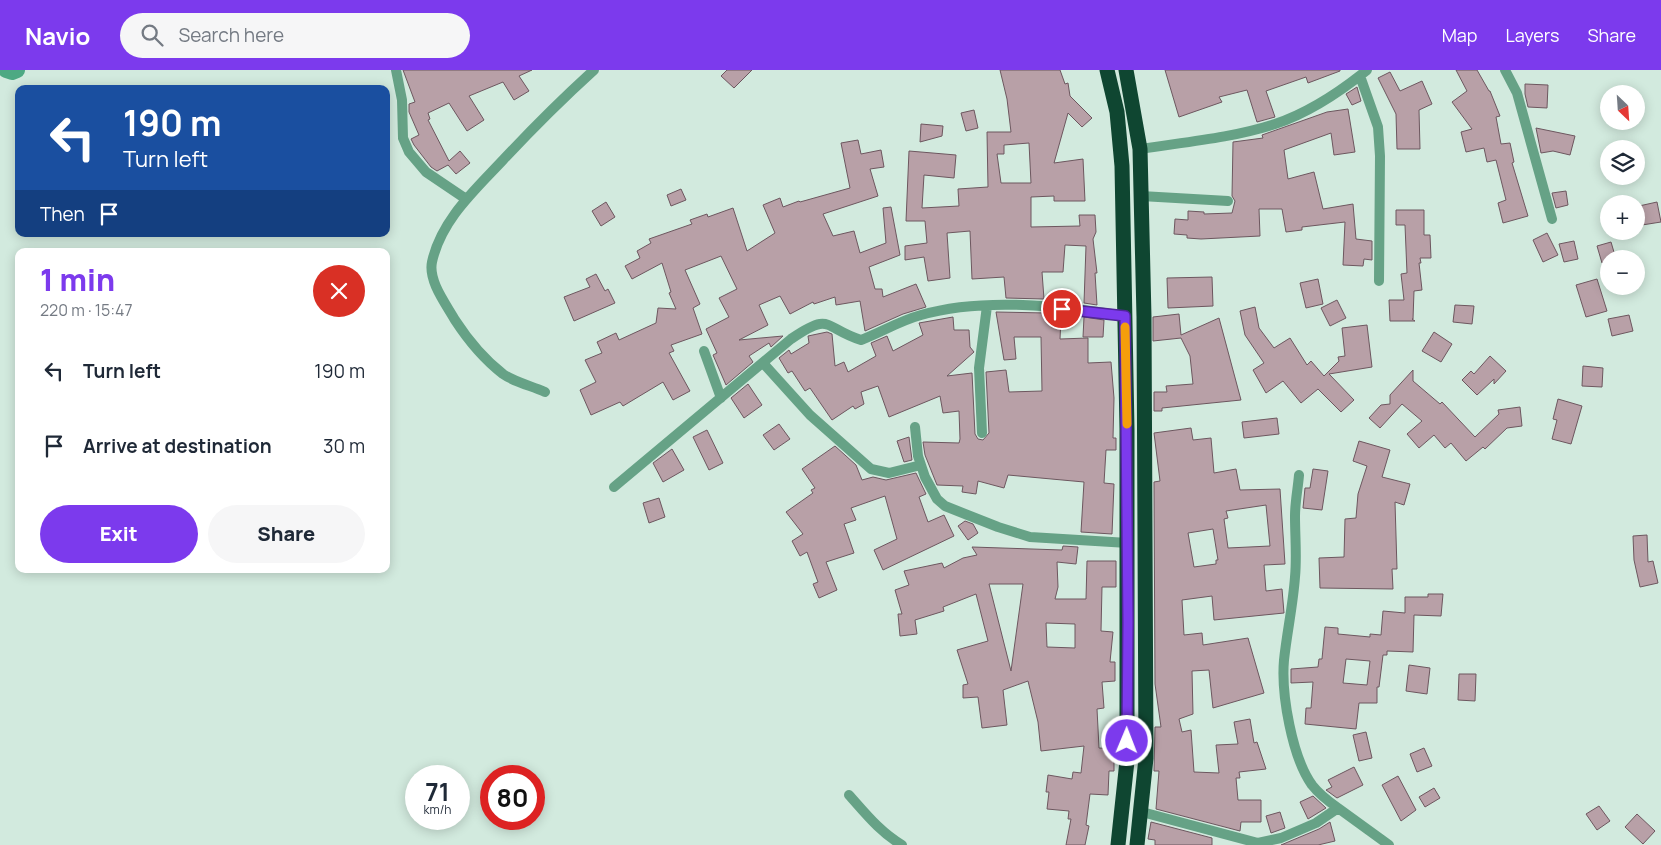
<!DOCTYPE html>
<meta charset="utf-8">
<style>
body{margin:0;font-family:Manrope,sans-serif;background:#f6f6f7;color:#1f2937;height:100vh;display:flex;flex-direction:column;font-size:19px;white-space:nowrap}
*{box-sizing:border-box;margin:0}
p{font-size:16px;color:#747a83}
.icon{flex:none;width:28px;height:28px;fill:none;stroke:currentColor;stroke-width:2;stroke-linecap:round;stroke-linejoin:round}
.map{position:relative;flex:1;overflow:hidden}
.side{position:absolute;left:15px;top:178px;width:375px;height:325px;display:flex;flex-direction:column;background:#fff;border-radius:10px;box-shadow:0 2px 12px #0003}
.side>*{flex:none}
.banner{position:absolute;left:15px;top:15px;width:375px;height:152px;border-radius:10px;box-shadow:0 2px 12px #0003;background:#1a4fa0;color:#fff;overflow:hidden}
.needle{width:32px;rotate:155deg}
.controls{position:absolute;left:1600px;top:15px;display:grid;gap:10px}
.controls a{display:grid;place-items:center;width:45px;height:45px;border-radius:50%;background:#fff;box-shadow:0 2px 12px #0003;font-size:25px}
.speed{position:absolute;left:405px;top:695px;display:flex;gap:10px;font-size:25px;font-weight:700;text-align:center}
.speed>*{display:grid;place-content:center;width:65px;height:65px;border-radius:50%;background:#fff;box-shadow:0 2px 12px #0003;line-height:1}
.speed small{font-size:12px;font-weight:400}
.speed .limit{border:8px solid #d22;background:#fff;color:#111}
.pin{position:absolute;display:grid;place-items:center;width:42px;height:42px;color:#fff;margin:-21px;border:2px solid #fff;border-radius:50%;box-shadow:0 1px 5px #0007}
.me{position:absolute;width:55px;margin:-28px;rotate:1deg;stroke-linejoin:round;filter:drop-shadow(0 0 4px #0008)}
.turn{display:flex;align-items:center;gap:18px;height:105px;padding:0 25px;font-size:22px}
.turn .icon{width:65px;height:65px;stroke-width:2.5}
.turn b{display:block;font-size:35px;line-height:42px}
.then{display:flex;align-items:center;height:48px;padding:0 25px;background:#0003;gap:10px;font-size:19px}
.round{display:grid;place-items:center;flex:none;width:52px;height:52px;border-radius:26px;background:#f6f6f7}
.overview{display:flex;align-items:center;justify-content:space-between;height:85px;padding:0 25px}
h1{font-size:30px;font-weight:800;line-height:38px;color:#7c3aed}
.button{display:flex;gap:10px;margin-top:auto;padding:10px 25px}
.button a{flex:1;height:58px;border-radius:30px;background:#7c3aed;color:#fff;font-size:20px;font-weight:800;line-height:58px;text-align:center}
.button a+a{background:#f6f6f7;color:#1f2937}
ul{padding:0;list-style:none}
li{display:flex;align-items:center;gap:15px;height:75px;padding:0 25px}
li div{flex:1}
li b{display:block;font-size:19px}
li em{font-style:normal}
header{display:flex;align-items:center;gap:30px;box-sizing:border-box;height:70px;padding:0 25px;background:#7c3aed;color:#fff}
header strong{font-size:24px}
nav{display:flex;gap:28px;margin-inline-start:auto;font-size:18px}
.search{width:350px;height:45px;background:#f6f6f7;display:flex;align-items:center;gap:12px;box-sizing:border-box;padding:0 18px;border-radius:28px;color:#747a83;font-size:19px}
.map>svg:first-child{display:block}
</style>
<header>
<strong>Navio</strong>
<div class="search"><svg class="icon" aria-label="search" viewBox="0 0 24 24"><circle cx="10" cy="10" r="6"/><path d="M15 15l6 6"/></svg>Search here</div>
<nav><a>Map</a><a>Layers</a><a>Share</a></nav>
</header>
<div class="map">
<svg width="1661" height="775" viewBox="0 0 1661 775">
<rect width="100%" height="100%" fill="#d2eade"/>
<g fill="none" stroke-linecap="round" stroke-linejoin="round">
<path stroke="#4da983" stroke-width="16" d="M6 0 12 2 17 0"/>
</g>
<path fill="#b8a0a7" stroke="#6d575f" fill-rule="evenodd" d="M403 0H532L519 6 529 21 514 30 503 12 469 26 484 50 467 61 449 33 428 43 430 49 428 50 449 91 460 81 470 93 456 104 448 95 437 101 431 97 414 75 411 69 419 65 409 42V34L415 32Z
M727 0H752L734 18 721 6Z
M1000 0H1060L1065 14 1068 13 1070 26 1092 48 1082 57 1068 43 1054 93 1083 89 1085 131H1054V126L1031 127V157L1080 156 1079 145H1095L1096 162 1093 169 1097 203H1095L1097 235 1084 233 1086 176 1065 175 1063 202H1042L1044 229 1006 228 1004 207 972 209 970 161 947 163 950 208 928 211 924 187 905 190V176L927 173 925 151H906L909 81 956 85 954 108 924 105 922 138 959 136 958 119 988 117 987 62H1011L1007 29ZM1029 73 1031 113H1001L997 84H1004V75Z
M1165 0H1340V1L1308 13 1306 7 1266 21 1275 47 1257 52 1247 20 1219 27 1222 32 1179 47Z
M1456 0H1477L1489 21H1490L1500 46 1496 47 1501 74 1510 73 1514 92 1512 93 1528 146 1503 153 1498 133 1506 130 1496 90 1487 92 1484 78 1466 82 1461 62 1472 59 1452 32 1467 21Z
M1390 2 1400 21 1422 11 1432 34 1419 40 1420 79H1397L1396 44 1378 8Z
M1525 14 1548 15 1547 38 1528 37 1525 24Z
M1357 17 1361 31 1352 35 1346 24Z
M1348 39 1355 82 1334 85 1331 63 1284 80 1288 109 1314 102 1323 139 1353 134 1356 169 1372 171V190L1364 189 1363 196 1343 195 1345 152 1302 157V160L1286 162 1282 139H1259L1260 166 1201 169 1187 168V165L1174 164 1175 149 1188 150V141L1204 142V144L1232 143 1235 131 1232 126 1233 72 1263 68 1262 65 1327 42Z
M974 40 978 58 966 61 961 43Z
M921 54 943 56 942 66 920 72Z
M1536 58 1575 66 1570 85 1553 81 1541 83Z
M858 70 861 84 881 80 884 97 870 99 878 126 823 144 833 166 854 161 860 183 886 173 883 138 891 137 900 185 869 197 875 219H882L883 227 916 214 926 237 903 244 865 261 860 231 836 235 835 227 814 234 813 232 790 244 780 226 759 235 768 255 739 270 783 266 771 277 769 273 749 286 753 292 726 315 713 285 717 283 706 259 729 247 719 228 737 219 721 186 685 200 700 234 693 238 702 264 671 275 674 281 669 283 690 321 673 330 663 312 623 336 620 332 591 345 580 320 596 312 585 290 602 283 597 272 616 263 619 270 656 253 658 238 676 239 669 223 671 222 662 193 632 209 625 196 640 188 637 181 651 173 649 169 692 154 690 150 707 144 708 147 733 138 747 181 775 163 763 135 780 128 783 137 799 131 800 132 850 118 841 73Z
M681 119 686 130 671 136 667 125Z
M1566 121 1568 135 1556 138 1552 123Z
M606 132 615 147 601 156 592 141Z
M1657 132 1661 152 1642 155 1639 136Z
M1396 140H1424V165H1430L1431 188H1420L1421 193H1419L1422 220 1414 221 1413 249H1412L1415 251H1390L1389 230H1404L1401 204 1407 203 1405 155H1396Z
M1547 163 1558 185 1543 192 1533 170Z
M1574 171 1578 189 1564 192 1559 174Z
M1611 172 1616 189H1609V191L1602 193 1597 176Z
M596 204 605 221 608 219 615 233 574 251 564 227 590 217 586 209Z
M1212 207 1213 236 1168 238 1167 208Z
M1318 209 1323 234 1306 238 1300 213Z
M1597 209 1607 241 1586 247 1576 215Z
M1337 230 1346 248 1330 256 1321 238Z
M1455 235 1474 236 1472 254 1453 252Z
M1255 237 1259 258 1274 278 1290 268 1307 295 1311 291 1324 306 1339 291 1338 287 1345 286 1342 258 1367 255 1372 297 1329 304 1354 330 1341 342 1318 319 1301 333 1283 311 1266 323 1253 300 1264 293 1245 265 1240 241Z
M996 242 1046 243V246L1061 247 1060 269 1088 268V293L1111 292 1114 328 1113 368H1116V380H1106L1104 413 1114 414 1112 464 1081 462 1084 412 1008 405 1004 418 978 411 976 424 962 422 963 416 937 415 925 385 923 372 959 373 960 369 959 341 943 343 940 326 889 347 878 316 861 322 864 334 855 339 853 336 832 350 810 318 805 321 792 301 788 303 779 288 789 280 791 284 809 273 808 266 827 262 832 264 835 296 844 292 848 302 876 286 871 273 887 266 893 281 923 265 919 253 953 247 954 260H969L970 277 974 282 947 306 972 303 975 364 978 369 983 370 989 363 986 302 1006 300 1009 322 1042 321 1041 267H1014L1016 289 1004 290Z
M1179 244 1181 265 1219 248 1241 330 1162 338V341H1154V322H1167L1166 316 1193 314 1190 286 1181 268 1153 271V247Z
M1629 245 1633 261 1612 266 1608 249Z
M1084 247 1104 250 1103 267H1083Z
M1434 262 1452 274 1441 292 1422 281Z
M1490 286 1506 301 1494 314V309L1477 325 1462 310 1471 301 1474 304Z
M1583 296 1603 298 1602 317 1582 316Z
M1413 300V311L1440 334 1442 332 1475 367 1499 344 1498 340 1520 337 1522 356 1507 358 1485 379 1483 377 1466 391 1451 373 1445 378 1434 365 1419 378 1407 364 1422 351 1402 334 1380 358 1369 348 1381 335 1390 334V325Z
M748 314 762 335 744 348 731 328Z
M1558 329 1582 336 1571 374 1552 369 1557 350 1553 349Z
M1277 348 1279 364 1244 368 1242 352Z
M779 354 790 369 774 380 763 365Z
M1191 358 1193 370 1211 368 1214 403 1236 399 1240 420 1280 419 1285 494 1264 495 1266 521 1282 519 1284 543 1214 550 1212 526 1182 530 1184 565 1202 563 1203 575 1248 568 1264 623 1213 638 1209 600 1192 601 1193 644 1179 649 1182 662 1191 660 1194 702 1219 703 1216 675 1238 674 1234 652 1250 649 1254 673 1257 672 1266 699 1239 702 1240 708H1236L1238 730H1261V752H1241L1240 761 1156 739 1159 701H1154L1155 657H1161L1155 614 1154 412 1160 411 1154 363ZM1266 435 1270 476 1228 478 1224 449 1228 448 1226 441ZM1213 459 1218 490H1216V494L1194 497 1188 463Z
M707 360 723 393 709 400 693 367Z
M909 367 912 390 904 392 897 371Z
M1359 371 1390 380 1382 407 1410 414 1404 435 1395 432 1397 499H1392L1393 519 1320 518 1319 488 1344 487 1345 449 1356 448 1358 424 1367 396 1353 391Z
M835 376 856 395 862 410 873 407 886 410 916 403 926 424 919 427 928 452 944 445 954 466 883 500 874 480 897 469 885 426 851 438 856 450 844 454 854 483 826 492 837 520 819 528 813 514 818 512 807 482 800 486 792 471 803 464 786 442 813 423 811 420 815 418 802 399Z
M672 379 684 400 663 412 653 393Z
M1313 399 1328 401 1322 440 1303 438 1305 418H1310Z
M659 428 665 447 649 453 643 433Z
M965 451 973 454 978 463 968 470 958 456Z
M1647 465 1648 492 1653 491 1658 513 1640 517 1634 490 1633 466Z
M1063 476 1078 477 1076 494 1057 492 1058 517 1055 529H1086L1087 491H1116V517H1102L1101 561 1113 562 1110 592H1115V611L1102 612 1104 638 1097 639 1099 678 1114 679V701H1109L1108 725 1090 724 1086 755 1089 756 1085 775H1066L1071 749H1068L1069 741 1047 739 1049 722H1046L1048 705 1072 709 1073 702 1081 703 1084 676 1041 681 1038 652 1028 611 1003 620 1007 655 982 658 978 627 963 628V615L968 614 957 580 988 571 976 524 943 537 944 541 915 550 917 564 900 566 898 544H902L895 520 909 515 904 501 942 493 944 498 963 488 977 485 972 477 1062 480ZM989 514H1023L1011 601ZM1046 553 1075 554V578L1047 577Z
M1428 524H1443L1441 546 1414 545 1413 582 1387 581V585H1383L1379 617H1377V633H1359L1356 659 1305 654 1306 638H1311L1313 612 1291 613V599L1318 597 1319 589H1322L1325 557 1338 558V564L1370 567V564L1381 565 1383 541 1405 543V527H1428ZM1346 589 1370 591 1367 615 1343 613Z
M1409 595 1430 598 1427 624 1406 621Z
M1459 604H1476L1475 631 1458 630Z
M1366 662 1372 688 1359 691 1353 665Z
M1424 678 1432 696 1417 702 1410 684Z
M1354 697 1363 715 1337 728 1326 720 1332 717 1328 710Z
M1398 706 1416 740 1401 751 1382 715Z
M1434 718 1440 728 1425 737 1419 727Z
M1313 726 1326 738 1308 749 1300 732Z
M1599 736 1610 751 1597 760 1586 744Z
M1280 742 1285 758 1271 763 1266 746Z
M1637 744 1655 761 1643 774 1625 757Z
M1151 752 1212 768V775H1155V770L1148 769Z
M1330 752 1335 771 1318 775H1281L1319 759Z"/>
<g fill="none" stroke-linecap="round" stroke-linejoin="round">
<path stroke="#66a286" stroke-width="10" d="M396 0 402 30 403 68 409 82 426 102 466 129
M1505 0 1517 23 1552 149
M1360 6 1378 57 1380 86 1379 211
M1140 79C1185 72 1232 68 1275 54 1308 43 1341 21 1367 0
M1141 126 1228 131
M704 281 721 328
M763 293 810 345 871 399 889 403 921 395
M545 322C532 316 514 312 503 304 485 290 468 270 455 250 446 234 428 211 432 192 441 150 475 120 503 90 532 59 562 29 594 0
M915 357 918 386 925 407 937 429 945 436 998 457 1030 467 1128 473
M982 363 979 298 987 236
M1299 405C1298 418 1295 432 1295 446 1295 467 1297 487 1295 507 1293 535 1287 562 1284 590 1281 624 1292 687 1312 715 1319 724 1328 731 1338 738
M614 417 791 269C832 241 823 258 861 270 882 262 899 251 921 245 983 227 1062 236 1125 246
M849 725C866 744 880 762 902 775
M1142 742 1258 773 1281 768 1316 753 1338 738 1389 775"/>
<path stroke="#0f4631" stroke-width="15" d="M1107 0 1117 42 1122 96 1127 359V691L1118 775
M1126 0 1140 79 1144 247 1146 688 1137 775"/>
</g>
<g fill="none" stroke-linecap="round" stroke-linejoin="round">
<g stroke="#51269a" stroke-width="12">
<path id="route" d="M1062 239 1125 246 1128 552 1127 671"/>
</g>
<use href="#route" stroke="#7c3aed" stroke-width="9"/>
<path stroke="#f59e0b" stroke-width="9" d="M1125 257 1127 354"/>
</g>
</svg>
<div class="controls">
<a><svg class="needle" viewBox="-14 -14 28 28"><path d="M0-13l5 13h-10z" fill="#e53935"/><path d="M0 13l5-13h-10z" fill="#747a83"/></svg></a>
<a><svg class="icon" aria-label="layers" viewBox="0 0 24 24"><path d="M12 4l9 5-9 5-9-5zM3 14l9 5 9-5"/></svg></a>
<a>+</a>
<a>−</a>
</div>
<div class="speed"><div>71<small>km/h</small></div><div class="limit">80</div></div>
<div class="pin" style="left:1062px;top:239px;background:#d93025"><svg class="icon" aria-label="arrive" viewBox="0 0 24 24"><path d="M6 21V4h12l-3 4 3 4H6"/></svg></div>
<svg class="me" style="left:1127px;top:671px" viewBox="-20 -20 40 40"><circle r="17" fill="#7c3aed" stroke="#fff" stroke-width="3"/><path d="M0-11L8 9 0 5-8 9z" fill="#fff"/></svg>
<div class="banner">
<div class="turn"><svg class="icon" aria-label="left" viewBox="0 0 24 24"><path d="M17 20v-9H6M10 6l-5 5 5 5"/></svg><div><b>190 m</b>Turn left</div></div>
<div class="then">Then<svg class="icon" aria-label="arrive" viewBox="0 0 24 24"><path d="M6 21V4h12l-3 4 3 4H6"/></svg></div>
</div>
<section class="side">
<div class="overview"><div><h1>1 min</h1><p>220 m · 15:47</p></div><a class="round" style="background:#d93025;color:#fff"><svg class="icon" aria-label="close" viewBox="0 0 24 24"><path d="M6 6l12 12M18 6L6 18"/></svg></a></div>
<ul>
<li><svg class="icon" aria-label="left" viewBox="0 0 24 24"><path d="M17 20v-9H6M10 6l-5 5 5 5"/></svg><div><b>Turn left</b></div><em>190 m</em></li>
<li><svg class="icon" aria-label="arrive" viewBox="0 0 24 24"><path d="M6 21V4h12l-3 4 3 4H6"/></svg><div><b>Arrive at destination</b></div><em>30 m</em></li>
</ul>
<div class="button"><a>Exit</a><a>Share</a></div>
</section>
</div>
